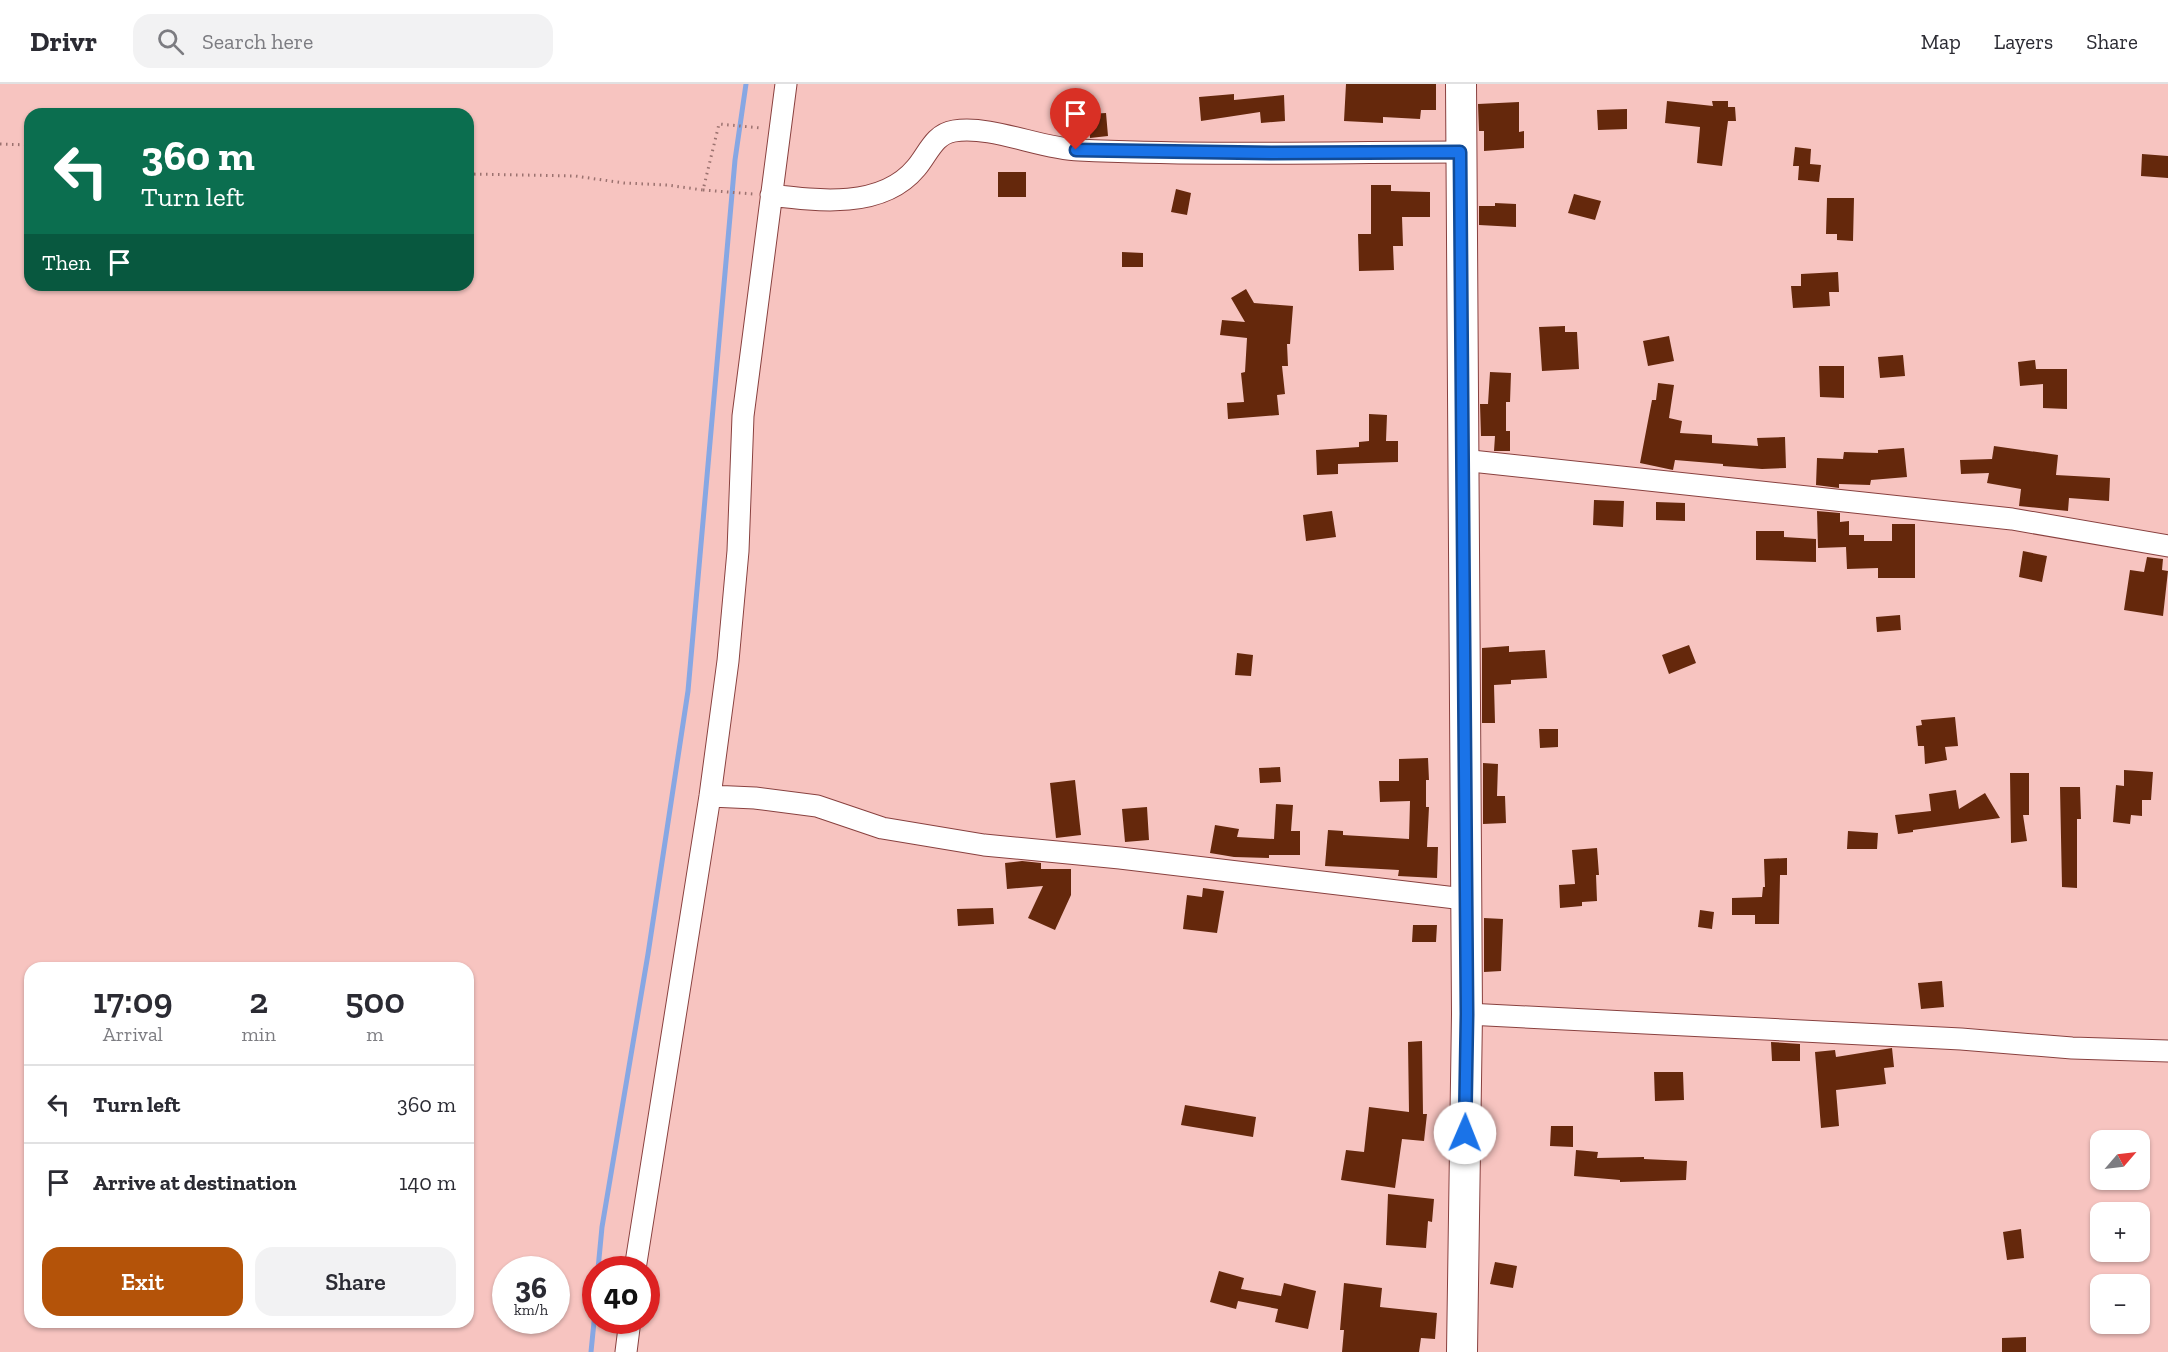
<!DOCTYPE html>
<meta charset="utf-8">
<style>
body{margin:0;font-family:"Zilla Slab",serif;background:#f2f2f3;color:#2b2b33;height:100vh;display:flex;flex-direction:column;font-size:22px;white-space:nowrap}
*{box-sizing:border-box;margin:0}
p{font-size:20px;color:#7c7c81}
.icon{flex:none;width:33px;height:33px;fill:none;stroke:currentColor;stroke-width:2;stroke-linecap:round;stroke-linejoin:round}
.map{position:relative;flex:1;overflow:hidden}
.panel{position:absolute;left:24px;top:878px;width:450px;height:366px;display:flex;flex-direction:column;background:#fff;border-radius:18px;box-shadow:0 2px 4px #0004}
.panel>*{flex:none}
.hud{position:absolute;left:24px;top:24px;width:450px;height:183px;border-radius:18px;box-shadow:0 2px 4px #0004;background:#0b6e4f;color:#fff;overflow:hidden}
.needle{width:39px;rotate:62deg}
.fabs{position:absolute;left:2090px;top:1046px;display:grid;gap:12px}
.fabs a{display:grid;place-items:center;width:60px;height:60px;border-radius:12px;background:#fff;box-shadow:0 2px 4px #0004;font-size:30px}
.speed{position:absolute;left:492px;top:1172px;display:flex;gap:12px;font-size:30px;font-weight:700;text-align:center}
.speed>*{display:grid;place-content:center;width:78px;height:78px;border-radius:50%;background:#fff;box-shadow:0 2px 4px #0004;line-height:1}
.speed small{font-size:15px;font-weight:400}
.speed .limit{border:9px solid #d22;background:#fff;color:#111}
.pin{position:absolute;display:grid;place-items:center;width:51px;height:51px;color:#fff;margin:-62px -26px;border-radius:50% 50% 50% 0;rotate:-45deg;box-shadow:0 0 6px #0007}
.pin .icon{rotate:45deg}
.me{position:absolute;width:66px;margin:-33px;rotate:1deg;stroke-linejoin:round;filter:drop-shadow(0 0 4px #0008)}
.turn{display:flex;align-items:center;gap:21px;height:126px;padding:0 18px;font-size:27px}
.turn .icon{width:78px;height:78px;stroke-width:2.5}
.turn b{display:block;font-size:42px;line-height:51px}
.then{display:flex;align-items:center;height:57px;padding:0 18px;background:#0003;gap:12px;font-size:22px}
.eta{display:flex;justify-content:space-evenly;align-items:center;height:102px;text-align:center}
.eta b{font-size:36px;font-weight:600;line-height:42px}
.button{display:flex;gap:12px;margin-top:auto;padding:12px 18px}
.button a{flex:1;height:69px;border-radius:18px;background:#b45309;color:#fff;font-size:24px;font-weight:600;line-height:69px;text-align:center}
.button a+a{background:#f2f2f3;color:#2b2b33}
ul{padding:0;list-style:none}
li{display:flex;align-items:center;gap:18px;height:78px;padding:0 18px;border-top:2px solid #e1e1e2}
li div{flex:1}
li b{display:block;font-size:22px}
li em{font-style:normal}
header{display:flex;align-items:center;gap:36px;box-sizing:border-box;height:84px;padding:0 30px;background:#fff;border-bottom:2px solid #e1e1e2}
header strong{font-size:28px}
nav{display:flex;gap:33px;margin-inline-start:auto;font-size:21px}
.search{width:420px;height:54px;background:#f2f2f3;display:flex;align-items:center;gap:15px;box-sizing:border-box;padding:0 21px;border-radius:18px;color:#7c7c81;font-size:22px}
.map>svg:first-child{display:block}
</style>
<header>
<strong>Drivr</strong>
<div class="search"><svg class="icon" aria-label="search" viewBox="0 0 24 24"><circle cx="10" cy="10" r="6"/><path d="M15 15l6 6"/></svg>Search here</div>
<nav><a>Map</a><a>Layers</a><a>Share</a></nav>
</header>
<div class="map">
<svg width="2168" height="1268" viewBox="0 0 2168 1268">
<rect width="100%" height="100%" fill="#f7c4c0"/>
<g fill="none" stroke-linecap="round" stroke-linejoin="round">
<path stroke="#87a7e3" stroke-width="5" d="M598 1185 602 1143 648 870 688 607 735 76 746 0
M591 1268 596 1218"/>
</g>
<path fill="#65280c" d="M1346 0H1436V26H1421L1420 35 1383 33V39L1344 37Z
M1234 10V16L1284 11 1285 37 1261 39 1260 28 1201 37 1199 13Z
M1667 17 1713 22 1712 17H1728V23H1735L1736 37H1728L1722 82 1697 79 1700 43 1665 39Z
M1519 18V48L1524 47V64L1484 67V47H1479L1478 20Z
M1627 25V45L1598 46 1597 26Z
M1106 29 1108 52 1090 54 1088 30Z
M1795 63 1811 65 1810 80 1821 81 1819 98 1798 96 1799 82H1793Z
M2142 70 2168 72V94L2141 92Z
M998 88H1026V113H998Z
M1371 101H1391V107L1430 108V133H1402L1403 162H1393L1394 186 1359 187 1358 150H1371Z
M1176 105 1191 109 1187 131 1171 128Z
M1574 110 1601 117 1595 136 1568 129Z
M1827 114H1854L1853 157 1837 156V150H1826Z
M1495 119 1516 120V143L1479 141V122H1495Z
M1122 168 1143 169V183H1122Z
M1838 188 1839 208H1829L1830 222 1793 224 1791 202H1801V190Z
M1246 205 1254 219 1293 222 1290 260H1287L1288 282H1282L1285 310 1277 311 1279 331 1228 335 1227 319 1244 318 1241 289 1245 288 1247 254 1220 251 1222 236 1245 238 1231 214Z
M1565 242V248H1577L1579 285 1542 287 1539 243Z
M1669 252 1674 277 1648 282 1643 257Z
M1903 271 1905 292 1880 294 1878 273Z
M2035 276 2036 285H2067V325L2043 324V300L2020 302 2018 278Z
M1819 282H1844V314L1820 313Z
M1490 288 1511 289 1510 318H1506V347H1510V367H1494L1495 352H1481L1480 320H1488Z
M1658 299 1674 301 1669 334 1682 337 1680 349 1712 351V359L1758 362 1757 354 1785 353 1786 384 1762 385 1723 382V380L1675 376 1673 386 1640 379 1652 316H1656Z
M1369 330 1387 331 1386 357H1398V378L1338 380V390L1317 391 1316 366 1359 363V358L1369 357Z
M1994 362 2058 371 2056 391 2110 394 2109 417 2069 414 2068 427 2019 422 2021 405 1987 399 1989 389 1961 390 1960 376 1992 375Z
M1904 364 1907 393 1871 396 1870 401 1839 400V404L1816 401 1817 374 1843 375 1844 368 1878 369V366Z
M1594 416 1624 417 1623 443 1593 441Z
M1656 418 1685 419V437L1656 436Z
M1332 427 1336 453 1306 457 1303 431Z
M1817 427 1840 429V438L1849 437V451H1864V457H1892V440H1915V494H1878V484L1847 485 1846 463 1818 464Z
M1756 447H1784V453L1816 455V478L1756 476Z
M2023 467 2047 472 2042 498 2019 493Z
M2147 473 2163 475 2162 486 2168 487 2163 532 2124 526 2130 486 2144 488Z
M1900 531 1901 546 1877 548 1876 533Z
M1689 561 1696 579 1669 590 1662 571Z
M1509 562V568L1545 566 1547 594 1511 596V600L1494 601 1495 639H1482V564Z
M1237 569 1253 571 1251 592 1235 591Z
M1955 633 1958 662 1945 663 1947 676 1925 680 1924 662H1918L1916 642 1922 641 1921 636Z
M1539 645H1558V663L1540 664Z
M1428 674 1429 696H1426V723H1429L1427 763H1438L1437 794 1398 792 1399 786 1325 782 1328 746 1343 747V751L1409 755 1410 717 1380 718 1379 697H1399V675Z
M1483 679 1498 680 1497 712H1505L1506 739 1483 740Z
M1280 683 1281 698 1260 699 1259 684Z
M2124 686 2153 688 2151 716H2142V732L2131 731 2130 740 2113 738 2116 701 2124 702Z
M2010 689H2029V731H2023L2027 757 2011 759Z
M1075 696 1081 751 1056 754 1050 699Z
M2060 703H2080L2081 735H2077V804L2062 803Z
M1956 706 1959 725 1985 709 2000 734 1913 746V748L1898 750 1895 731 1931 727 1929 710Z
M1276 720 1293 721 1291 747H1300V771H1269V774L1234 773 1210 769 1215 741 1239 745 1237 753 1274 755Z
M1147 723 1149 756 1125 758 1122 725Z
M1848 747 1878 749 1877 765H1847Z
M1597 764 1599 791H1596L1597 817 1582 818V822L1560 824 1559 801 1575 800 1572 766Z
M1787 774V791H1780L1779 840H1755V831H1732V814L1762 813 1763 803H1765L1764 775Z
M1022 777 1041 779V785H1071V811L1055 846 1028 834 1043 802 1007 805 1005 779Z
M1203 804 1224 807 1217 849 1183 845 1187 811 1202 813Z
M993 824 994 840 958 842 957 825Z
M1700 826 1714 828 1712 845 1698 843Z
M1484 834 1503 835 1501 887 1484 888Z
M1413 841H1437L1436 858H1412Z
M1942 897 1944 923 1921 925 1918 899Z
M1422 957 1423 1030H1427L1424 1057 1402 1055 1395 1104 1341 1096 1346 1066 1364 1068 1369 1023 1409 1028 1408 958Z
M1771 958 1800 960V977H1772Z
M1892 964 1894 983 1884 984 1886 1000 1836 1006 1839 1042 1821 1044 1815 968 1835 966 1836 973Z
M1654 988H1683L1684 1016 1655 1017Z
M1185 1021 1256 1033 1253 1053 1181 1041Z
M1551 1042H1573V1063L1550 1062Z
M1576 1066 1598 1068 1597 1074 1644 1073V1075L1687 1077 1686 1096 1620 1098V1096L1574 1092Z
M1388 1110 1434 1115 1432 1138 1428 1137 1426 1164 1386 1161Z
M2021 1145 2024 1174 2007 1176 2003 1148Z
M1495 1178 1517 1182 1513 1204 1490 1200Z
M1219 1187 1244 1194 1241 1205 1281 1212 1284 1199 1316 1207 1308 1245 1275 1238 1278 1225 1238 1217 1236 1225 1210 1218Z
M1344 1199 1382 1204 1380 1223 1437 1229 1435 1255 1421 1254 1419 1268H1342L1344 1246H1340Z
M2026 1253V1268H2002V1254Z"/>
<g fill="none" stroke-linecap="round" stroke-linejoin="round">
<g stroke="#89413f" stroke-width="23">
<path id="street" d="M771 111C818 117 882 125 916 84 928 70 934 50 954 47 992 41 1041 65 1079 66 1206 72 1334 68 1460 68
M1462 376 2012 435 2168 462
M710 712 755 714 817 722 882 744 984 761 1120 774 1464 815
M1467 930 1961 955 2072 964 2168 967
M635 1185 710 712 728 577 738 467 743 332 786 0
M626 1268 630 1236"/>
</g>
<g stroke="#89413f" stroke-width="32">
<path id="secondary" d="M1461 0 1467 930 1462 1268"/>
</g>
<path stroke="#9b726f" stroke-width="3" stroke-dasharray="1.5 4.5" stroke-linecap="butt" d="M0 60 30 61
M468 90 575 92 624 99 667 101 703 106 719 40 761 44
M703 106 753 110"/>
<use href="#street" stroke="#fff" stroke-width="21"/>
<use href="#secondary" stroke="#fff" stroke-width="30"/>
</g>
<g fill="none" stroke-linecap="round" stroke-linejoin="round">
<g stroke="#114b97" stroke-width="15">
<path id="route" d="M1076 66 1271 69 1460 68 1467 930 1465 1049"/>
</g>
<use href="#route" stroke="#1a73e8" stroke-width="10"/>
</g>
</svg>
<div class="fabs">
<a><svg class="needle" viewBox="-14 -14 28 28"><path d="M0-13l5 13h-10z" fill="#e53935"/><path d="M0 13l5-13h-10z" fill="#7c7c81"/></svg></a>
<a>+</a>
<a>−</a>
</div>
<div class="speed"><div>36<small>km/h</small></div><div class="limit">40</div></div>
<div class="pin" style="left:1076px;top:66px;background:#d93025"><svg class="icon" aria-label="arrive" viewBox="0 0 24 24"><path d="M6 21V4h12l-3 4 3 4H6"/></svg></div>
<svg class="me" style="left:1465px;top:1049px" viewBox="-20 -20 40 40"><circle r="19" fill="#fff"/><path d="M0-13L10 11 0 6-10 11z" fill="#1a73e8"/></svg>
<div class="hud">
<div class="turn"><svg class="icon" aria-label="left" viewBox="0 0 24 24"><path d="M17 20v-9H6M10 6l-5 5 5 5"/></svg><div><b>360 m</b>Turn left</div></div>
<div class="then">Then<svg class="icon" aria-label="arrive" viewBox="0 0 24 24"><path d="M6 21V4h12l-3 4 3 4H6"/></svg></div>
</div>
<section class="panel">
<div class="eta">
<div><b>17:09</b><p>Arrival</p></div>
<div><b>2</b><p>min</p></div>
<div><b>500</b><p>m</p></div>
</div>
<ul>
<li><svg class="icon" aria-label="left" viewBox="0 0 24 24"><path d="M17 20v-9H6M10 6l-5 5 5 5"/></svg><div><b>Turn left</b></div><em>360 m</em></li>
<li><svg class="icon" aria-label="arrive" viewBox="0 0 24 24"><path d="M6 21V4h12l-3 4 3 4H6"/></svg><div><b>Arrive at destination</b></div><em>140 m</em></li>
</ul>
<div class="button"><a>Exit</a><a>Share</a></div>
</section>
</div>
